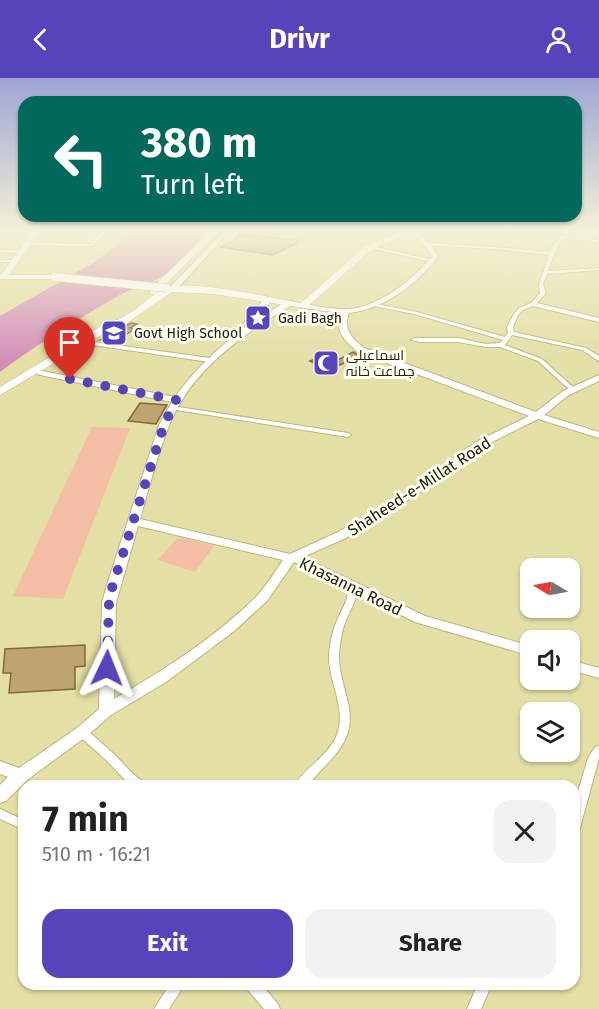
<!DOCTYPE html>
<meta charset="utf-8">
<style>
body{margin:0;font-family:"Fira Sans",Cairo,sans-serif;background:#f2f2f2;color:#222;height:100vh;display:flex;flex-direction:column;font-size:22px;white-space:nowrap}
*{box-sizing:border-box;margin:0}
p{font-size:20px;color:#767676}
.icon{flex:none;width:33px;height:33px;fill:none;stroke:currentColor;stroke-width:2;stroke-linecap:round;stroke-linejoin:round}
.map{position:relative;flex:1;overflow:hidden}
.sheet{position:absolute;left:18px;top:702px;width:562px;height:210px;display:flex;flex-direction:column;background:#fff;border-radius:18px;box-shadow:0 2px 4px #0004}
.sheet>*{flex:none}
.hud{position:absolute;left:18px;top:18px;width:564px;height:126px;border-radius:18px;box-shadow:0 2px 4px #0004;background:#00695c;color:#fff;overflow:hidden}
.needle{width:39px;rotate:280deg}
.buttons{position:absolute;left:520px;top:480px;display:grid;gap:12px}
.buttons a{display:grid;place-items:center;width:60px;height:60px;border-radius:12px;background:#fff;box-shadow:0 2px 4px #0004;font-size:30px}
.pin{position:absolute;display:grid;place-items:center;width:51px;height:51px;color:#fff;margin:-62px -26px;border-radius:50% 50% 50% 0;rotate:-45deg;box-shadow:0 0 6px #0007}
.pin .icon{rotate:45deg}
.me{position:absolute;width:66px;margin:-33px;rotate:2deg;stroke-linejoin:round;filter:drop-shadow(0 0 4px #0008)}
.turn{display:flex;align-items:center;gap:21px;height:126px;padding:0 24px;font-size:27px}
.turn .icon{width:78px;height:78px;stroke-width:2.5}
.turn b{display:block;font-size:42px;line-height:51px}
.round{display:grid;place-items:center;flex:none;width:63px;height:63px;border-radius:18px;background:#f2f2f2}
.headline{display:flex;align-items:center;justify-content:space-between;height:102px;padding:0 24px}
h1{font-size:36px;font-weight:700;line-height:45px}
.cta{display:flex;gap:12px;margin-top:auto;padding:12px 24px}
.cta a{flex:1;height:69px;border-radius:18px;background:#5544bc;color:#fff;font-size:24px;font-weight:700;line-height:69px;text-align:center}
.cta a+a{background:#f2f2f2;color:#222}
header{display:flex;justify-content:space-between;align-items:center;height:78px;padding:0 24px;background:#5544bc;color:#fff;font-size:27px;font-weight:700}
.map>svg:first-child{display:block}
</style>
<header><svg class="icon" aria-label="back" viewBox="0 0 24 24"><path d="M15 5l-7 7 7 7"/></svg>Drivr<svg class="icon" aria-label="person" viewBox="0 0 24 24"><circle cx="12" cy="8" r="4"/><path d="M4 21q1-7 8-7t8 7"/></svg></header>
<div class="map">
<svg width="599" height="931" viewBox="0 0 599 931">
<rect width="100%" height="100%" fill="#e4dfa5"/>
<path fill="#f4bda6" d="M92 349 130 350 63 521 13 518Z
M178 459 214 468 195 494 158 482Z"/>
<path fill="#d38fb7" d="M135 153H206C195 169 179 189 161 199 145 208 127 212 111 222 73 244 36 267 0 294V238L93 185Z"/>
<path fill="#bea471" stroke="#826937" stroke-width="1.5" d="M239 157 276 160 299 162 294 167 273 177 221 169 234 162Z
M131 245 137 246 130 250 134 251 117 263 100 262Z
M353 274 361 278 328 292 310 283 325 277 336 283Z
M140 325 167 327 156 346 128 343Z
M85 567V588L75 589V611L9 615 11 595H3L5 571Z"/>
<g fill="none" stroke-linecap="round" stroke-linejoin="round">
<g stroke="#bab57d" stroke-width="2">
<path id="street" d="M2 153H7L0 157V154Z
M103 153H107L92 168 25 167 23 166 25 165 91 166Z
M566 153H570L566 158 599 162V164L564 161 557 168 555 175 556 176 554 177 548 193 599 190V192L547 196 543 206 546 215 537 225 599 240V244L533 228 523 232 518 237 513 249 514 254 586 270 599 278V283L582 272 512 257 505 267 542 281 575 311V313H571L538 283 500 269H486L458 264H420L411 262 414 260H458L486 266 500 265 503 262 414 236 369 227 372 225 417 234 505 259 508 255 507 249 514 236 519 230 531 225 540 215 539 206 549 177 495 171 427 167 425 166 427 165 495 169 550 174 553 167Z
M371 168 433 182 435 183 433 184 369 170V168Z
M0 172 22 173 24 174 22 175 0 174Z
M0 182H14L16 183 14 184H0Z
M81 262 209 280 212 282 209 284 79 265 78 264Z
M172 328 348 355 351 357 348 359 170 331 169 330Z
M352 503 356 506C359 521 350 531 345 545 342 552 341 560 340 567 337 585 342 600 346 617 360 663 333 677 307 708H294C305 689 327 679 336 659 348 631 328 604 329 577 330 566 332 554 336 545 341 531 350 522 348 506Z
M82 650 86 651 115 677 132 695 144 705 146 708H132L128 705 107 683 78 657 77 654 78 651Z
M599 668V680L580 750 578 754 574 755V727L588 680 595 669Z
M0 731 24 742V752L0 741Z
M170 906H185L169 931H154Z
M245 906H261L278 926 280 931H264L247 911Z
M478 906H492L481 931H467Z"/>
</g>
<g stroke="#bab57d" stroke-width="2">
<path id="secondary" d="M224 153H230L175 213 163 212V208L170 209Z
M411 153H417L432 168 438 179C417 206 384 231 349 235 343 251 352 261 364 270L536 334 563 313 599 297V303L569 317 544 337 599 354V360L538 341 484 368 416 417 346 460 303 479 425 538 531 568V578L415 544 294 484 267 523 233 554 166 604 111 637 87 658 27 702 6 723 0 725V707L8 699 0 696V683L19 690 77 650 99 631 102 525 106 510 159 347 172 324 40 297 37 296V292L175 319C195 291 219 269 247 248L243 246 265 220 272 222 252 245 286 223H292V227C243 256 190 293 169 348 157 378 149 410 140 441L290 476 338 454 408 413 476 364 529 338 358 274C345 264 334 252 341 235L303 230 299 228 303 226C318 228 334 232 350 231 380 228 413 201 432 179L427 170ZM138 448 283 482C275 494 266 508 256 519 214 560 164 592 114 621L116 525Z
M570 582 599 590V600L570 592Z"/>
</g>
<g stroke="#bab57d" stroke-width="1">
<path id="primary" d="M33 153H40L9 197H55L59 199 55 201H0V198Z"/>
</g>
<g stroke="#bab57d" stroke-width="1">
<path id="highway" d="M210 153H218L156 216H150V212Z
M402 153H412L370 173 306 230 213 216 172 214 124 247 105 255 0 317V309L106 245C130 242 145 219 166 210 190 201 274 220 301 225L364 169Z"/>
</g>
<use href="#street" fill="#fff" fill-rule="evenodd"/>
<use href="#secondary" fill="#fff" fill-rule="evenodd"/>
<use href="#primary" fill="#fff" fill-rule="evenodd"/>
<use href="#highway" fill="#fff" fill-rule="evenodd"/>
<g stroke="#bab57d" stroke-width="9" stroke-linecap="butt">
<path id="primary-bridge" d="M55 199 166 210"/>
</g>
<use href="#primary-bridge" stroke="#fff" stroke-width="8"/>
</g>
<linearGradient id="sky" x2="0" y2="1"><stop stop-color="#9fa5d4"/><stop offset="0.54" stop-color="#f3f1d6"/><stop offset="1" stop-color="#f3f1d6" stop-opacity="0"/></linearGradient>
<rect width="599" height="283" fill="url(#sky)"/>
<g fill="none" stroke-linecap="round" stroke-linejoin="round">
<path stroke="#5544bc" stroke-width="10" stroke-dasharray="0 18" d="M70 301 176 322 164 347 112 510 109 525 107 590"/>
</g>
<defs>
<g id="sight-square" transform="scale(1.35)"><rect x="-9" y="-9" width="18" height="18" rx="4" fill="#5544bc" stroke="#fefef2"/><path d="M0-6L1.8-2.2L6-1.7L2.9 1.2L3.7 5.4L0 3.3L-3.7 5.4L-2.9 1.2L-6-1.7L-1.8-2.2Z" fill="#fff"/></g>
<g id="school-square" transform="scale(1.35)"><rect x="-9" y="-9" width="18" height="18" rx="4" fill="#5544bc" stroke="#fefef2"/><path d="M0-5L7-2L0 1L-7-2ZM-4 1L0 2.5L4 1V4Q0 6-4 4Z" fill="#fff"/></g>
<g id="mosque-square" transform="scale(1.35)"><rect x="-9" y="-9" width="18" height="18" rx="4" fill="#5544bc" stroke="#fefef2"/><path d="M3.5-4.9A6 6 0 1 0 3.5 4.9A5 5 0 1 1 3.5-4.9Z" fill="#fff"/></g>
</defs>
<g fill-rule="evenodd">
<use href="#sight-square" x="258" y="240"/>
<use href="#school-square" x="114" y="255"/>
<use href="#mosque-square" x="326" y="285"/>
</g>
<g text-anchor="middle" stroke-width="6" stroke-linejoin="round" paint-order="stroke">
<g font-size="14" fill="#24210b" stroke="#fefef2" text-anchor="start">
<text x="278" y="245">Gadi Bagh</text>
<text x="134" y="260">Govt High School</text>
<text x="346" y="282">اسماعیلی<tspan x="346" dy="16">جماعت خانہ</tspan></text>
</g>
<g font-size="16" fill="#24210b" stroke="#fefef2">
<text transform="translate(419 408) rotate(-33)" y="6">Shaheed-e-Millat Road</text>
<text transform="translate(351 508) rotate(26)" y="6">Khasanna Road</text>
</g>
</g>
</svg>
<div class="buttons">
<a><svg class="needle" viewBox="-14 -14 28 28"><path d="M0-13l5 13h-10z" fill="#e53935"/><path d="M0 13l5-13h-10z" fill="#767676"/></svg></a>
<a><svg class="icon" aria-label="sound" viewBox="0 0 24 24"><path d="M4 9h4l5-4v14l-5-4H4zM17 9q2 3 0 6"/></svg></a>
<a><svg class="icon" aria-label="layers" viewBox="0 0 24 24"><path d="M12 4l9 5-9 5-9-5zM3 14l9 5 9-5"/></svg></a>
</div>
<div class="pin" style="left:70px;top:301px;background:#d93025"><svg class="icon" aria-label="arrive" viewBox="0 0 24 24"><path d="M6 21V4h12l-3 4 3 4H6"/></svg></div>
<svg class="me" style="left:107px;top:590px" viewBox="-20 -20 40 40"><path d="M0-17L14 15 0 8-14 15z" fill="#5544bc" stroke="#fff" stroke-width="4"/></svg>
<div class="hud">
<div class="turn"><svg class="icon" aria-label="left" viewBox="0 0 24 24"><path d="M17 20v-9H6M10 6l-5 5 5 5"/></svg><div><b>380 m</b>Turn left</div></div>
</div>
<section class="sheet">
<div class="headline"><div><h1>7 min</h1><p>510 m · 16:21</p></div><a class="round"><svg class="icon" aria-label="close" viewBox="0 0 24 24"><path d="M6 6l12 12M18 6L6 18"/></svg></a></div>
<div class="cta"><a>Exit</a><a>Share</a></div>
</section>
</div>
